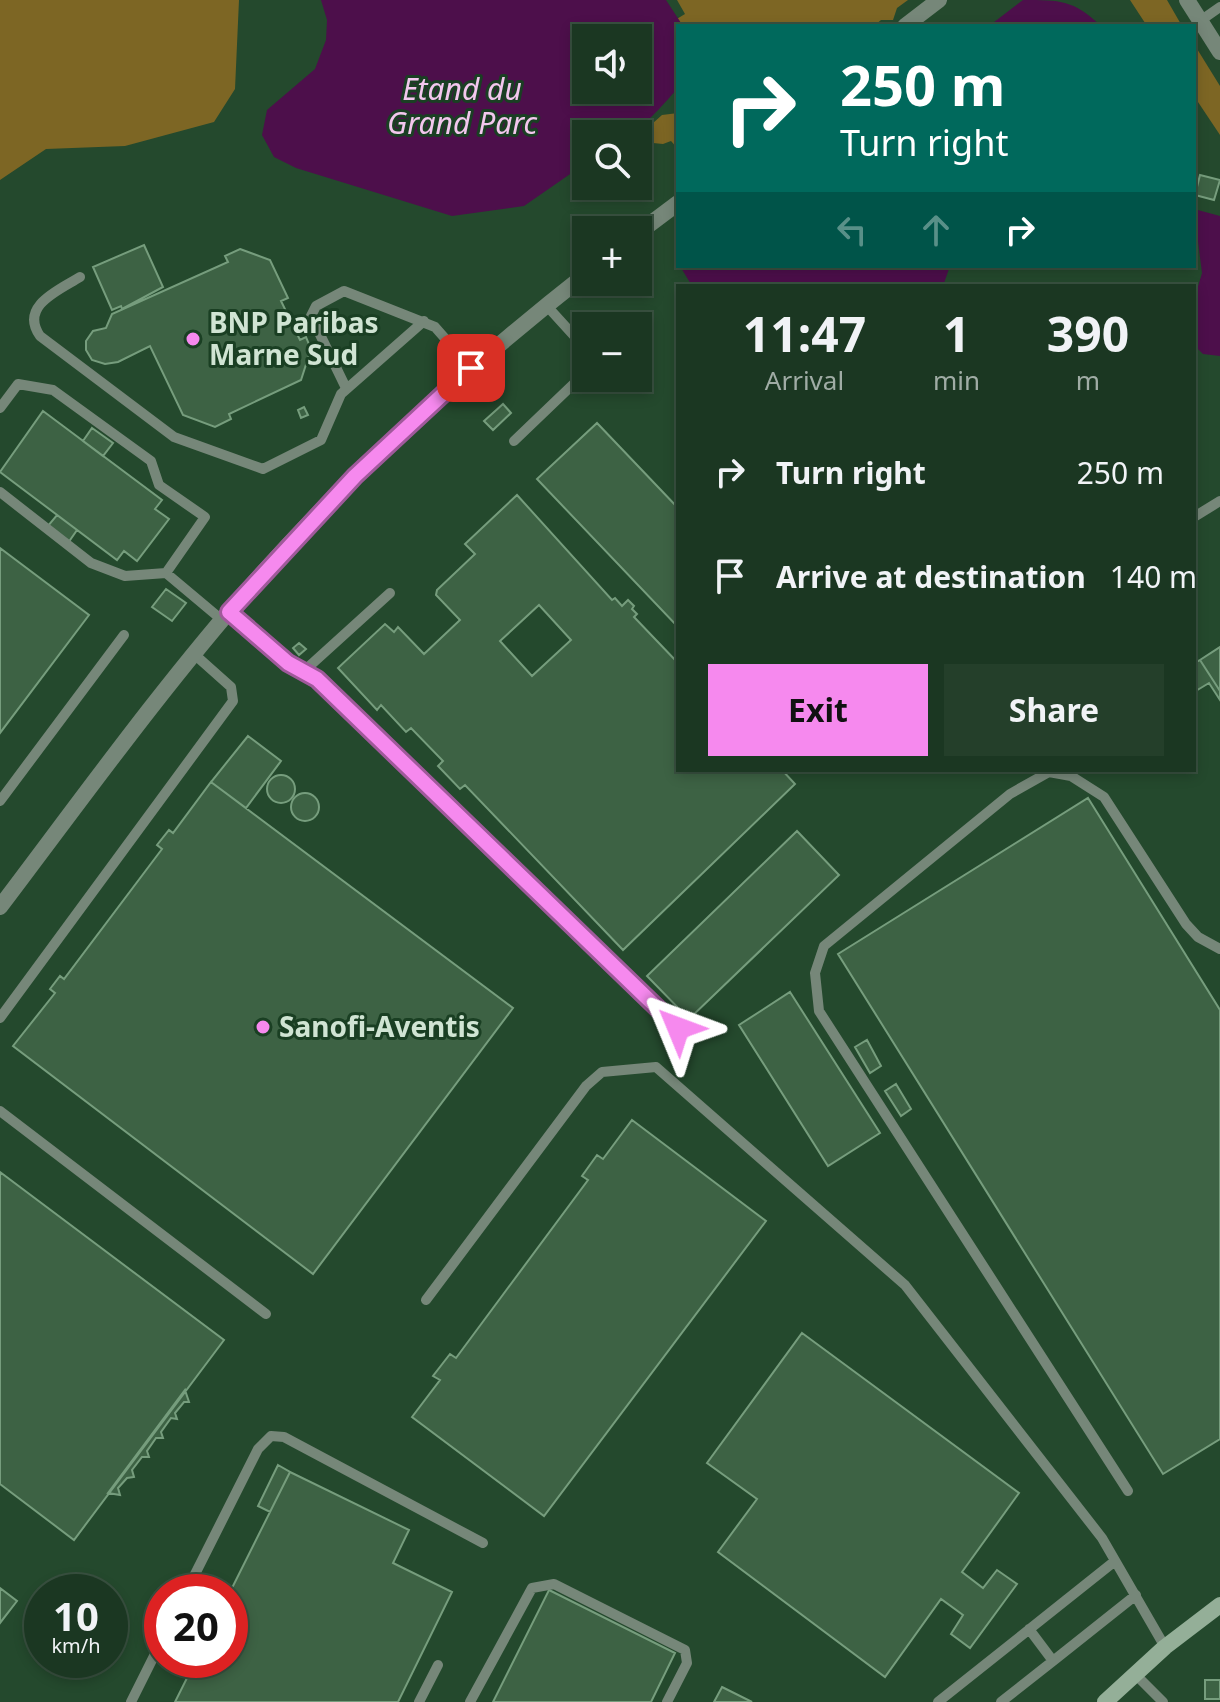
<!DOCTYPE html>
<meta charset="utf-8">
<style>
body{margin:0;font-family:"Noto Sans",sans-serif;background:#243f2a;color:#f1f3f6;height:100vh;display:flex;flex-direction:column;font-size:30px;white-space:nowrap}
*{box-sizing:border-box;margin:0}
p{font-size:26px;color:#a0aca5}
.icon{flex:none;width:44px;height:44px;fill:none;stroke:currentColor;stroke-width:2;stroke-linecap:round;stroke-linejoin:round}
.map{position:relative;flex:1;overflow:hidden}
.details{position:absolute;left:676px;top:284px;width:520px;height:488px;display:flex;flex-direction:column;background:#1b3722;border-radius:0px;box-shadow:0 4px 12px #0003,0 0 0 2px #395140}
.details>*{flex:none}
.guide{position:absolute;left:676px;top:24px;width:520px;height:244px;border-radius:0px;box-shadow:0 4px 12px #0003,0 0 0 2px #395140;background:#00695c;color:#fff;overflow:hidden}
.controls{position:absolute;left:572px;top:24px;display:grid;gap:16px}
.controls a{display:grid;place-items:center;width:80px;height:80px;border-radius:0px;background:#1b3722;box-shadow:0 4px 12px #0003,0 0 0 2px #395140;font-size:40px}
.speed{position:absolute;left:24px;top:1574px;display:flex;gap:16px;font-size:40px;font-weight:700;text-align:center}
.speed>*{display:grid;place-content:center;width:104px;height:104px;border-radius:50%;background:#1b3722;box-shadow:0 4px 12px #0003,0 0 0 2px #395140;line-height:1}
.speed small{font-size:20px;font-weight:400}
.speed .limit{border:12px solid #d22;background:#fff;color:#111}
.pin{position:absolute;display:grid;place-items:center;width:68px;height:68px;color:#fff;margin:-34px;border-radius:16px;box-shadow:0 4px 12px #0006}
.me{position:absolute;width:88px;margin:-44px;rotate:314deg;stroke-linejoin:round;filter:drop-shadow(0 0 6px #0008)}
.turn{display:flex;align-items:center;gap:28px;height:168px;padding:0 32px;font-size:36px}
.turn .icon{width:104px;height:104px;stroke-width:2.5}
.turn b{display:block;font-size:56px;line-height:68px}
.lanes{display:flex;align-items:center;height:76px;padding:0 32px;background:#0003;justify-content:center;gap:40px;direction:ltr}
.lanes .off{opacity:.35}
.eta{display:flex;justify-content:space-evenly;align-items:center;height:136px;text-align:center}
.eta b{font-size:48px;font-weight:700;line-height:56px}
.primary-button{display:flex;gap:16px;margin-top:auto;padding:16px 32px}
.primary-button a{flex:1;height:92px;border-radius:0px;background:#f689ee;color:#111;font-size:32px;font-weight:700;line-height:92px;text-align:center}
.primary-button a+a{background:#243f2a;color:#f1f3f6}
ul{padding:0;list-style:none}
li{display:flex;align-items:center;gap:24px;height:104px;padding:0 32px}
li div{flex:1}
li b{display:block;font-size:30px}
li em{font-style:normal}
.map>svg:first-child{display:block}
</style>
<div class="map">
<svg width="1220" height="1702" viewBox="0 0 1220 1702">
<rect width="100%" height="100%" fill="#24492d"/>
<path fill="#7d6624" d="M0 0H239L235 89 214 122 125 146 46 149 0 180Z
M677 0H908L897 8 893 20H881L874 26H678L675 20 685 14Z
M1130 0H1167L1182 26H1147Z
M1194 44 1220 86V135L1194 96Z
M678 113V149L671 141 663 144 643 142V132L662 115Z"/>
<path fill="#4d0f4b" fill-rule="evenodd" d="M321 0H666L683 26H678V88C642 128 641 134 586 134V163L524 206 452 216 296 168 274 157 262 135 267 110 315 69 326 40 327 20ZM586 38H638V90H586Z
M1023 0C1060 0 1074 0 1101 26H989Z
M1194 209 1220 216V356L1203 354 1194 345V300L1202 273Z
M680 266H950L943 286H692Z"/>
<path fill="#3d6244" stroke="#769d7d" stroke-width="2" fill-rule="evenodd" d="M1200 175 1220 180 1214 200 1195 195Z
M144 245 163 287 122 309 121 306 112 310 93 267Z
M240 249 270 260 288 298 281 301 300 340 306 337 311 349 301 380 229 414 231 419 215 427 183 415 150 346 118 362 105 364 92 360 86 350V341L93 331 106 328 112 314 228 262 225 256Z
M503 404 511 413 493 430 484 421Z
M304 407 308 415 301 418 298 410Z
M43 411 162 500 155 509 169 519 137 561 124 551 117 560 0 472Z
M597 423 678 508V627L537 479Z
M92 428 113 443 103 456 83 441Z
M517 495 612 600 615 598 622 606 628 600 634 606 632 609 637 614 634 617 678 663V770H782L795 784 623 950 465 785 460 789 438 766 443 761 411 728 406 732 381 705 377 710 338 668 385 624 394 632 398 627 424 654 460 620 436 595 437 590 475 554 465 544ZM539 605 571 640 532 676 500 641Z
M57 515 77 530 68 543 47 527Z
M0 548 89 615 0 733Z
M166 589 186 603 172 621 152 607Z
M299 643 306 649 299 655 293 648Z
M1220 647V691L1200 660Z
M1200 660 1220 691V700L1209 683 1194 692V663Z
M248 736 281 761 246 808 211 782Z
M267 789a14 14 0 1 1 28 0a14 14 0 1 1-28 0Z
M211 782 513 1008 313 1274 13 1046 55 993 50 989 60 976 64 979 162 849 157 845 169 830 173 833Z
M291 807a14 14 0 1 1 28 0a14 14 0 1 1-28 0Z
M1088 798 1220 1010V1439L1163 1474 838 954Z
M797 831 839 875 689 1019 647 976Z
M790 992 880 1133 828 1166 739 1025Z
M867 1040 881 1066 870 1073 855 1047Z
M896 1084 911 1109 901 1116 885 1091Z
M632 1120 766 1221 544 1516 412 1417 440 1380 433 1376 450 1354 456 1358 588 1180 582 1176 597 1155 603 1159Z
M0 1172 224 1340 74 1540 0 1484Z
M802 1333 1019 1493 962 1572 983 1588 997 1570 1017 1584 970 1648 951 1634 963 1615 941 1599 885 1677 718 1552 757 1499 707 1463Z
M185 1390 189 1402H184L175 1413 177 1419 171 1418 161 1432 163 1438H156L147 1451 149 1457H142L132 1470 134 1477 127 1478 118 1488 120 1495 108 1493Z
M278 1465 290 1472 270 1512 258 1506Z
M290 1472 409 1530 393 1563 452 1592 398 1702H175L196 1660H230V1592Z
M0 1588 17 1601 0 1623Z
M549 1590 675 1653 651 1702H493Z
M1205 1680H1220V1699H1205Z
M722 1687 752 1702H714Z"/>
<g fill="none" stroke-linecap="round" stroke-linejoin="round">
<path stroke="#768779" stroke-width="10" d="M1200 21 1220 7
M80 277C59 290 19 306 40 336L174 437 263 469 321 440 341 394 424 321
M546 305 586 349
M346 388 311 316 316 306 344 291 435 327 471 368
M0 408 18 384 53 390 151 461 159 485 205 517 166 573 125 576 91 563 0 492
M514 441 586 372
M1194 517 1220 501
M166 573 222 620
M229 612 288 663 317 679 678 1028
M304 671 390 593
M0 801 124 635
M0 1018 233 701 231 687 194 654
M0 1111 266 1314
M426 1300 586 1086 602 1072 656 1067 905 1285 1102 1538 1165 1647
M1128 1491 819 1011 815 973 824 946 1010 794 1049 772 1071 776 1104 797 1186 924 1198 937 1220 949
M186 1592 258 1449 271 1436 284 1437 483 1543
M1053 1661 1136 1595
M1135 1674 1163 1702
M131 1702 162 1640
M419 1702 438 1665
M470 1702 532 1588 554 1584 685 1650 687 1663 667 1702
M938 1702 1115 1561
M1001 1702 1053 1661 1029 1629"/>
<path stroke="#768779" stroke-width="16" d="M1187 0 1220 52
M905 26 939 0
M638 233 678 203
M0 907C84 796 165 683 258 578 357 467 469 366 586 274"/>
<path stroke="#94af98" stroke-width="16" d="M1105 1702 1165 1647 1220 1605"/>
</g>
<g fill="none" stroke-linecap="round" stroke-linejoin="round">
<g stroke="#a0599b" stroke-width="20">
<path id="route" d="M471 368 355 476 229 612 288 663 317 679 678 1028"/>
</g>
<use href="#route" stroke="#f689ee" stroke-width="14"/>
</g>
<g fill="#f689ee" stroke="#1a3f23" stroke-width="3">
<circle cx="193" cy="339" r="8"/>
<circle cx="263" cy="1027" r="8"/>
</g>
<g text-anchor="middle" stroke-width="6" stroke-linejoin="round" paint-order="stroke">
<g font-size="28" font-weight="bold" fill="#d0e4d3" stroke="#1a3f23" text-anchor="start">
<text x="209" y="333">BNP Paribas<tspan x="209" dy="32">Marne Sud</tspan></text>
<text x="279" y="1037">Sanofi-Aventis</text>
</g>
<g font-size="30" font-style="italic" fill="#f3c7ee" stroke="#1a3f23">
<text x="462" y="100">Etand du<tspan x="462" dy="34">Grand Parc</tspan></text>
</g>
</g>
</svg>
<div class="controls">
<a><svg class="icon" aria-label="sound" viewBox="0 0 24 24"><path d="M4 9h4l5-4v14l-5-4H4zM17 9q2 3 0 6"/></svg></a>
<a><svg class="icon" aria-label="search" viewBox="0 0 24 24"><circle cx="10" cy="10" r="6"/><path d="M15 15l6 6"/></svg></a>
<a>+</a>
<a>−</a>
</div>
<div class="speed"><div>10<small>km/h</small></div><div class="limit">20</div></div>
<div class="pin" style="left:471px;top:368px;background:#d93025"><svg class="icon" aria-label="arrive" viewBox="0 0 24 24"><path d="M6 21V4h12l-3 4 3 4H6"/></svg></div>
<svg class="me" style="left:678px;top:1028px" viewBox="-20 -20 40 40"><path d="M0-17L14 15 0 8-14 15z" fill="#f689ee" stroke="#fff" stroke-width="4"/></svg>
<div class="guide">
<div class="turn"><svg class="icon" aria-label="right" viewBox="0 0 24 24"><path d="M7 20v-9h11M14 6l5 5-5 5"/></svg><div><b>250 m</b>Turn right</div></div>
<div class="lanes"><svg class="icon off" aria-label="left" viewBox="0 0 24 24"><path d="M17 20v-9H6M10 6l-5 5 5 5"/></svg><svg class="icon off" aria-label="ahead" viewBox="0 0 24 24"><path d="M12 20V5M6 11l6-6 6 6"/></svg><svg class="icon" aria-label="right" viewBox="0 0 24 24"><path d="M7 20v-9h11M14 6l5 5-5 5"/></svg></div>
</div>
<section class="details">
<div class="eta">
<div><b>11:47</b><p>Arrival</p></div>
<div><b>1</b><p>min</p></div>
<div><b>390</b><p>m</p></div>
</div>
<ul>
<li><svg class="icon" aria-label="right" viewBox="0 0 24 24"><path d="M7 20v-9h11M14 6l5 5-5 5"/></svg><div><b>Turn right</b></div><em>250 m</em></li>
<li><svg class="icon" aria-label="arrive" viewBox="0 0 24 24"><path d="M6 21V4h12l-3 4 3 4H6"/></svg><div><b>Arrive at destination</b></div><em>140 m</em></li>
</ul>
<div class="primary-button"><a>Exit</a><a>Share</a></div>
</section>
</div>
